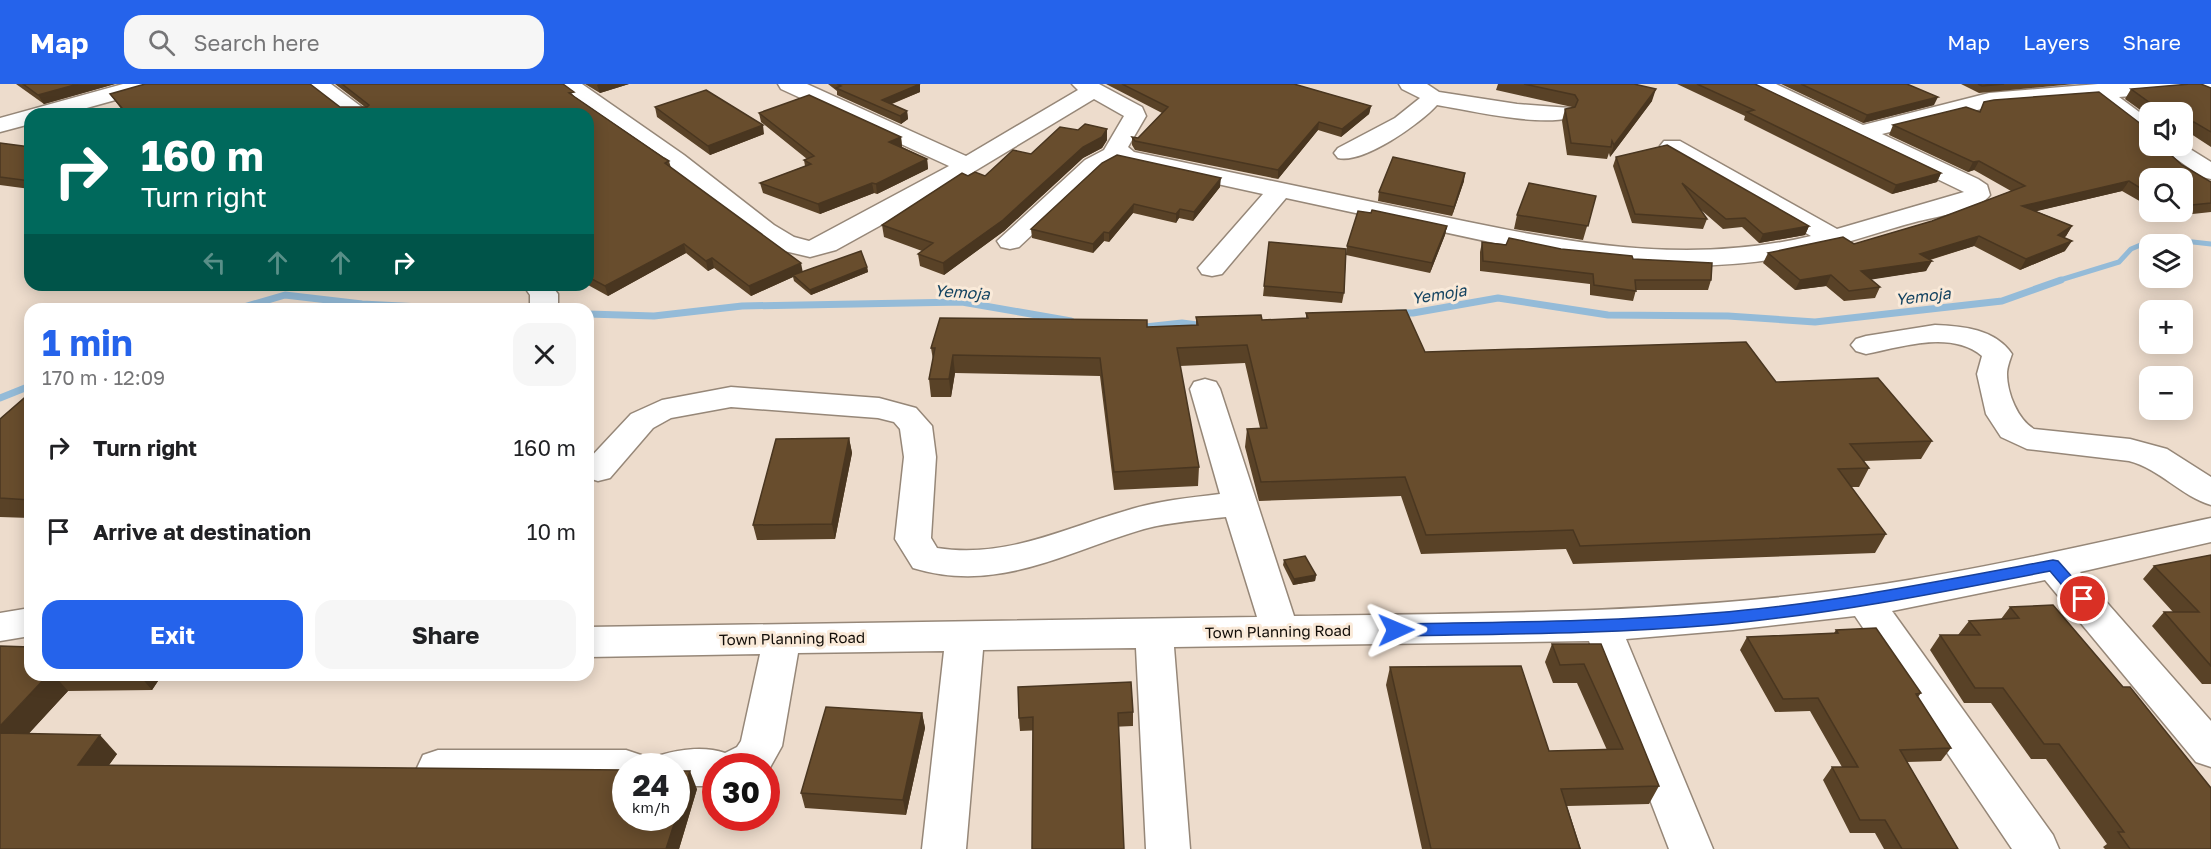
<!DOCTYPE html>
<meta charset="utf-8">
<style>
body{margin:0;font-family:"Golos Text",sans-serif;background:#f6f6f6;color:#202124;height:100vh;display:flex;flex-direction:column;font-size:22px;white-space:nowrap}
*{box-sizing:border-box;margin:0}
p{font-size:20px;color:#757577}
.icon{flex:none;width:33px;height:33px;fill:none;stroke:currentColor;stroke-width:2;stroke-linecap:round;stroke-linejoin:round}
.map{position:relative;flex:1;overflow:hidden}
.drawer{position:absolute;left:24px;top:219px;width:570px;height:378px;display:flex;flex-direction:column;background:#fff;border-radius:18px;box-shadow:0 3px 15px #0003}
.drawer>*{flex:none}
.hud{position:absolute;left:24px;top:24px;width:570px;height:183px;border-radius:18px;box-shadow:0 3px 15px #0003;background:#00695c;color:#fff;overflow:hidden}
.fabs{position:absolute;left:2139px;top:18px;display:grid;gap:12px}
.fabs a{display:grid;place-items:center;width:54px;height:54px;border-radius:12px;background:#fff;box-shadow:0 3px 15px #0003;font-size:30px}
.speed{position:absolute;left:612px;top:669px;display:flex;gap:12px;font-size:30px;font-weight:700;text-align:center}
.speed>*{display:grid;place-content:center;width:78px;height:78px;border-radius:50%;background:#fff;box-shadow:0 3px 15px #0003;line-height:1}
.speed small{font-size:15px;font-weight:400}
.speed .limit{border:9px solid #d22;background:#fff;color:#111}
.pin{position:absolute;display:grid;place-items:center;width:51px;height:51px;color:#fff;margin:-26px;border:3px solid #fff;border-radius:50%;box-shadow:0 2px 6px #0007}
.me{position:absolute;width:66px;margin:-33px;rotate:89deg;stroke-linejoin:round;filter:drop-shadow(0 0 4px #0008)}
.turn{display:flex;align-items:center;gap:21px;height:126px;padding:0 18px;font-size:27px}
.turn .icon{width:78px;height:78px;stroke-width:2.5}
.turn b{display:block;font-size:42px;line-height:51px}
.lanes{display:flex;align-items:center;height:57px;padding:0 18px;background:#0003;justify-content:center;gap:30px;direction:ltr}
.lanes .off{opacity:.35}
.round{display:grid;place-items:center;flex:none;width:63px;height:63px;border-radius:18px;background:#f6f6f6}
.headline{display:flex;align-items:center;justify-content:space-between;height:102px;padding:0 18px}
h1{font-size:36px;font-weight:700;line-height:45px;color:#2563eb}
.cta{display:flex;gap:12px;margin-top:auto;padding:12px 18px}
.cta a{flex:1;height:69px;border-radius:18px;background:#2563eb;color:#fff;font-size:24px;font-weight:700;line-height:69px;text-align:center}
.cta a+a{background:#f6f6f6;color:#202124}
ul{padding:0;list-style:none}
li{display:flex;align-items:center;gap:18px;height:84px;padding:0 18px}
li div{flex:1}
li b{display:block;font-size:22px}
li em{font-style:normal}
header{display:flex;align-items:center;gap:36px;box-sizing:border-box;height:84px;padding:0 30px;background:#2563eb;color:#fff}
header strong{font-size:28px}
nav{display:flex;gap:33px;margin-inline-start:auto;font-size:21px}
.search{width:420px;height:54px;background:#f6f6f6;display:flex;align-items:center;gap:15px;box-sizing:border-box;padding:0 21px;border-radius:18px;color:#757577;font-size:22px}
.map>svg:first-child{display:block}
</style>
<header>
<strong>Map</strong>
<div class="search"><svg class="icon" aria-label="search" viewBox="0 0 24 24"><circle cx="10" cy="10" r="6"/><path d="M15 15l6 6"/></svg>Search here</div>
<nav><a>Map</a><a>Layers</a><a>Share</a></nav>
</header>
<div class="map">
<svg width="2211" height="765" viewBox="0 0 2211 765">
<rect width="100%" height="100%" fill="#eddccc"/>
<g fill="none" stroke-linecap="round" stroke-linejoin="round">
<path stroke="#94bbd8" stroke-width="5" d="M2057 197 2119 178 2131 165 2157 154 2211 160"/>
<path stroke="#94bbd8" stroke-width="7" d="M237 225 285 211 362 220 460 225
M1397 229H1413L1498 214 1608 231 1728 232 1815 238 2002 217 2061 196
M588 230 654 232 742 222 962 218 1071 237
M1136 244 1182 239 1205 242
M0 314 30 302"/>
<g stroke="#968778" stroke-width="3">
<path id="minor" d="M123 0H158L155 5 65 30H30V40L0 48V34Z
M306 0H331L371 30H345Z
M557 0H582L684 71 774 141 794 153 809 157 949 82 781 5 778 0H807L966 72 1078 6 1072 0H1099L1142 23 1146 32 1128 63 1134 68C1225 87 1315 106 1406 125 1541 153 1673 185 1811 152L1664 67 1660 62 1664 57H1680L1837 145 1964 108 1751 5 1748 0H1776L1863 41 1989 9 2098 0H2211V3L2202 6 2119 13 2150 36V54L2142 52 2094 15 1989 23 1882 50 1978 95 1987 101 1990 111C1981 125 1936 133 1919 137 1873 149 1829 166 1782 174 1708 187 1633 182 1559 173L1286 114 1222 190 1212 192 1202 190 1198 184 1263 110 1117 78 1101 86 1019 163 1010 165 1001 163 997 157 1085 76 1104 66 1124 32 1094 15 930 114 836 166 810 173 776 165 756 153 668 81Z
M1399 0H1427L1439 8 1517 20 1570 24 1573 29 1570 34C1535 42 1473 27 1437 21 1420 40 1363 80 1338 74L1334 69 1338 64 1395 34 1420 14 1402 5Z
M2182 60 2211 78V95L2202 93 2158 62Z
M523 201H551L558 210V225H530V211Z
M1935 241C1963 242 1995 245 2012 270 2010 276 2007 283 2007 290 2007 309 2018 336 2034 345L2130 355 2167 365 2211 393V421C2181 412 2160 385 2129 377L2027 365 2001 353 1986 330 1977 290 1982 272C1951 246 1902 263 1866 270L1856 267 1851 261 1856 255 1866 252Z
M1205 295 1216 298 1220 305 1294 532C1474 529 1654 530 1833 507 1961 491 2085 461 2211 434V458L2080 488 2211 637V683L2196 678 2045 496 1892 527 2053 751 2059 765H2012L1855 532 1733 546 1626 555 1713 765H1669L1589 557 1174 563 1190 765H1146L1136 564 983 566 966 765H922L944 567 798 569 782 662 767 689 766 682H716V702H676V682H656L661 671C680 665 706 662 725 669L737 663 741 657 760 570 588 573V543L1257 533 1226 433C1199 436 1171 438 1144 445 1064 468 999 510 913 484L895 455 904 373 900 345 894 338 878 334 731 323 671 334 653 344 610 394 598 397 588 394V376L631 330 662 316 731 303 879 314 916 324 932 342 936 373 931 454 937 464C1005 475 1062 445 1125 427 1156 417 1187 414 1220 410L1190 305 1194 298Z
M30 524V552L0 557V529Z
M438 666H626L641 671 646 682H626V702H438L423 697 417 684 423 671Z"/>
</g>
<use href="#minor" fill="#fff" fill-rule="evenodd"/>
</g>
<path fill="#594227" d="M16 0H115L44 20Z
M335 0H563L575 13 669 77 671 84 803 188 867 183 868 188 811 211 794 197 793 193 751 212 714 184 708 187 686 169 608 212 588 201V30H125L110 10 340 23H365Z
M585 0H629L600 9Z
M828 0H920V8L892 20 907 27 908 35 901 40 837 11V7Z
M1106 0H1294L1371 22 1369 30 1341 53 1318 46 1278 95 1135 66 1132 61V53L1138 54 1162 29Z
M1498 0H1634L1652 17 1610 73 1609 69 1607 75 1567 71 1562 37 1565 25 1572 24V23L1496 6Z
M1677 0H1755L1941 89 1937 98 1892 110 1744 36 1745 32Z
M1781 0H1907L1934 21 1863 39Z
M1961 0H2075L1979 9Z
M2211 4V63L2188 48 2182 28H2150V33L2125 15 2131 5Z
M655 23 764 50 710 71 657 33Z
M759 29 901 53 902 63 927 75 928 85 877 110 874 109 820 130 763 109 760 99 805 82 804 76 807 75 761 38Z
M1893 41 2146 44 2145 46 2182 81 2211 98V128L2165 133 2156 128H2182V94H2150V123L2122 107 2036 127 2072 142 2066 152 2064 154 2065 167 2020 186 1974 162 1930 176 1926 187 1871 195 1880 203 1875 214 1844 217 1826 202 1795 206 1763 179 1768 169 1854 160 1932 137 2011 107 1974 86 1968 88 1889 51Z
M1078 46 1107 56 1102 64 1083 74 1004 147 944 191 920 182 918 170 922 167 884 153 882 141 968 92H985Z
M0 59 30 63V105L0 101Z
M1616 73 1809 142 1805 151 1759 159 1742 143 1723 145 1700 125 1707 135 1703 145 1632 139 1613 82Z
M1102 79 1220 103 1193 137 1179 134 1176 139 1133 129 1109 158 1104 157 1093 169 1032 154 1031 145Z
M1464 97 1452 132 1378 117 1379 108Z
M1596 112 1583 156 1514 145 1517 131Z
M1447 142 1445 151 1430 189 1346 171 1344 209 1342 219 1263 212 1269 158 1346 170 1347 162Z
M1482 158 1561 165 1711 196 1708 206H1636L1633 217 1590 211V200L1480 187V168Z
M1306 229 1425 268 1776 298 1932 357 1921 375 1864 377 1869 384 1859 403H1851L1886 450 1875 469 1573 480 1566 465 1421 470 1401 412 1259 417 1245 363 1247 345 1260 344 1245 279 1180 282 1199 383 1198 402 1114 406 1100 292 955 289 951 313H931L929 295 933 276 931 264 1147 243 1196 241V233L1262 236 1306 234Z
M30 309V434L0 433V335Z
M849 354 852 369 835 455 757 456 753 441Z
M2211 471V600H2202L2152 542 2164 528H2173L2143 495 2154 482Z
M1284 476 1316 491 1315 497 1293 501 1283 481Z
M2010 523 2211 765H2105L2103 763 2107 760 2046 675H2031L1991 619H1964L1930 566 1940 551H1958L1969 537 2001 535Z
M1836 546 1921 609 1918 613 1951 664 1941 677 1907 678 1958 765H1884L1875 749H1850L1823 696 1832 683H1842L1810 627 1775 628 1740 566 1747 553 1834 549Z
M1552 560H1601L1659 702 1649 720 1567 722 1581 765H1422L1386 601 1390 583 1549 667 1607 666 1577 599H1553L1545 578Z
M30 591H162L152 606 68 607 28 650 117 670 109 681 697 705 679 765H0Z
M1133 628V642L1020 647 1019 634Z
M922 629 925 644 906 731 805 724 801 709Z"/>
<path fill="#493620" d="M78 0H115L44 20 38 11Z
M599 0H629L600 9 597 1Z
M920 0V8L883 23 882 16Z
M1656 5 1652 17 1610 73 1614 61Z
M1938 13 1934 21 1863 39 1867 31Z
M1371 22 1369 30 1341 53 1342 45Z
M907 27 908 35 901 40 900 32Z
M1319 38 1318 46 1278 95V86Z
M2194 38 2188 48 2182 49V39Z
M763 41 764 50 710 71 708 62Z
M1107 45V56L1102 64 1083 74 1004 147 944 191 943 179 1083 63Z
M901 53 902 63 889 58Z
M927 75 928 85 877 110 876 100Z
M1979 77 1974 86 1968 88 1973 78Z
M1465 89 1464 97 1452 132 1454 123Z
M1941 89 1937 98 1892 110 1896 101Z
M1221 94 1220 103 1193 137 1194 128Z
M2129 97 2122 107 2016 132 2022 122Z
M872 99 874 109 820 130 818 120Z
M1134 120 1133 129 1109 158V149Z
M1180 125 1179 134 1176 139V130Z
M1447 142 1445 151 1430 189 1432 179Z
M1809 142 1805 151 1759 159 1763 150Z
M2072 142 2066 152 2052 161 2058 151Z
M1104 148V157L1093 169V160Z
M1979 152 1974 162 1921 178 1932 177 1926 187 1856 198 1861 187Z
M2072 157 2065 167 2020 186 2026 175Z
M684 160 686 169 608 212 605 202Z
M712 174 714 184 708 187 706 177Z
M801 179 803 189 793 191V193L751 212 749 202Z
M867 183 868 188 811 211 810 206Z
M1831 191 1826 202 1795 206 1800 196Z
M953 271 955 289 951 313 949 295Z
M849 354 852 369 835 455 832 440Z
M1316 491 1315 497 1293 501 1294 495Z
M48 591H54L68 607 12 668 0 656V642Z
M139 591H162L152 606Z
M922 629 925 644 906 731 903 716Z
M100 651 117 670 96 699 78 681Z
M690 687 697 705 679 765H666L676 734Z"/>
<path fill="#684d2d" stroke="#493620" stroke-width="1.5" d="M23 0H78L38 11Z
M145 0H310L340 23H367L369 21 342 0H563L574 8 569 9 664 74 669 77 665 79 801 179 749 202 712 174 706 177 684 160 605 202 588 193V30H127L110 10Z
M837 0H920L882 16 907 27 900 32 836 4 841 2Z
M1122 0H1294L1371 22 1342 45 1319 38 1278 86 1135 57 1132 53 1138 54 1168 23Z
M1524 0H1634L1656 5 1614 61 1612 57 1611 63 1571 59 1565 25 1575 23 1578 16 1575 11Z
M1697 0H1755L1941 89 1896 101 1747 28 1754 26Z
M1801 0H1907L1938 13 1867 31Z
M1978 0H2004L1982 2Z
M2190 0H2201L2211 4V48L2194 38 2182 39V28H2158L2157 24 2131 5Z
M706 6 763 41 708 62 655 23Z
M2099 8 2146 44H2143L2150 51V62H2161L2182 81 2211 98V119L2182 122V94H2150V110L2129 97 2022 122 2072 142 2058 151 2072 157 2026 175 1979 152 1920 170 1932 177 1861 187 1880 203 1849 207 1831 191 1800 196 1768 169 1843 153 1854 160 1932 137 2025 102 1979 77 1973 78 1893 41 1966 23 1980 28 1984 18 1994 16Z
M809 11 901 53 889 58 927 75 876 100 872 99 818 120 760 99 811 80 804 76 814 72 759 29Z
M1085 40 1107 45 1102 53 1083 63 1003 136 943 179 918 170 933 159 882 141 962 89 968 92 975 88 985 92 1013 66 1031 70 1060 43 1078 46Z
M0 59 30 63V97L0 93Z
M1667 61 1809 142 1763 150 1745 134 1726 135 1682 99 1707 135 1635 130 1616 73Z
M1117 71 1221 94 1194 128 1180 125 1176 130 1134 120 1109 149 1104 148 1093 160 1031 145 1102 79Z
M1393 73 1465 89 1454 123 1379 108Z
M1529 99 1596 112 1588 142 1517 131Z
M1372 126 1447 142 1432 179 1347 162 1358 127 1371 129Z
M1509 154 1561 165 1632 172 1633 175 1712 179 1711 196H1635L1636 207 1594 201 1593 190 1483 177 1482 158 1506 161Z
M1269 158 1346 165 1344 209 1264 202Z
M861 167 867 183 810 206 793 191Z
M1406 226 1425 268 1746 258 1776 298 1878 294 1932 357 1850 360 1869 384 1838 385 1886 450 1580 462 1573 446 1426 451 1405 393 1261 398 1247 345 1267 344 1247 261 1177 264 1199 383 1114 388 1100 274 953 271 949 295H929L935 264H931L940 234 1147 236V243L1198 241 1196 233 1261 231 1262 236 1308 234 1306 229Z
M30 309V416L0 414V335Z
M849 354 832 440 753 441 776 355Z
M2211 471V582L2164 528H2199L2154 482Z
M1305 472 1316 491 1294 495 1284 476Z
M2053 521 2123 603H2130L2211 704V765H2130L2118 748H2124L2059 660H2044L2003 604H1975L1940 551H1980L1969 537 2019 534 2010 523Z
M1876 544 1921 609 1916 610 1951 664 1900 666 1958 765H1902L1885 736H1860L1832 683H1858L1818 614 1783 615 1747 553 1838 549 1836 546Z
M1552 560H1601L1659 702 1561 705 1580 765H1431L1390 583 1521 582 1549 667 1623 665 1584 580 1560 581Z
M0 562 30 563V591H48L0 642Z
M1131 598 1133 628 1118 629 1124 765H1032L1033 633 1019 634 1018 603Z
M826 623 922 629 903 716 801 709Z
M0 649 100 651 78 681 626 686V734H676L666 765H0Z
M676 687H690L676 731Z"/>
<path fill="#2563eb" stroke="#184099" stroke-width="1.5" d="M2053 476 2058 477 2088 511 2090 515 2088 519H2077L2050 487C1938 509 1827 531 1714 541 1608 550 1502 550 1396 552L1388 546 1396 540C1502 538 1607 538 1713 529 1828 520 1940 497 2053 476Z"/>
<g text-anchor="middle" stroke-width="6" stroke-linejoin="round" paint-order="stroke">
<g font-size="15" fill="#120d08" stroke="#faead9">
<text transform="translate(1278 548) rotate(-1)" y="5">Town Planning Road</text>
<text transform="translate(792 555) rotate(-1)" y="5">Town Planning Road</text>
</g>
<g font-size="16" font-style="italic" fill="#154461" stroke="#faead9">
<text transform="translate(962 208) rotate(4)" y="6">Yemoja</text>
<text transform="translate(1439 210) rotate(-9)" y="6">Yemoja</text>
<text transform="translate(1923 212) rotate(-7)" y="6">Yemoja</text>
</g>
</g>
</svg>
<div class="fabs">
<a><svg class="icon" aria-label="sound" viewBox="0 0 24 24"><path d="M4 9h4l5-4v14l-5-4H4zM17 9q2 3 0 6"/></svg></a>
<a><svg class="icon" aria-label="search" viewBox="0 0 24 24"><circle cx="10" cy="10" r="6"/><path d="M15 15l6 6"/></svg></a>
<a><svg class="icon" aria-label="layers" viewBox="0 0 24 24"><path d="M12 4l9 5-9 5-9-5zM3 14l9 5 9-5"/></svg></a>
<a>+</a>
<a>−</a>
</div>
<div class="speed"><div>24<small>km/h</small></div><div class="limit">30</div></div>
<div class="pin" style="left:2083px;top:515px;background:#d93025"><svg class="icon" aria-label="arrive" viewBox="0 0 24 24"><path d="M6 21V4h12l-3 4 3 4H6"/></svg></div>
<svg class="me" style="left:1396px;top:546px" viewBox="-20 -20 40 40"><path d="M0-17L14 15 0 8-14 15z" fill="#2563eb" stroke="#fff" stroke-width="4"/></svg>
<div class="hud">
<div class="turn"><svg class="icon" aria-label="right" viewBox="0 0 24 24"><path d="M7 20v-9h11M14 6l5 5-5 5"/></svg><div><b>160 m</b>Turn right</div></div>
<div class="lanes"><svg class="icon off" aria-label="left" viewBox="0 0 24 24"><path d="M17 20v-9H6M10 6l-5 5 5 5"/></svg><svg class="icon off" aria-label="ahead" viewBox="0 0 24 24"><path d="M12 20V5M6 11l6-6 6 6"/></svg><svg class="icon off" aria-label="ahead" viewBox="0 0 24 24"><path d="M12 20V5M6 11l6-6 6 6"/></svg><svg class="icon" aria-label="right" viewBox="0 0 24 24"><path d="M7 20v-9h11M14 6l5 5-5 5"/></svg></div>
</div>
<section class="drawer">
<div class="headline"><div><h1>1 min</h1><p>170 m · 12:09</p></div><a class="round"><svg class="icon" aria-label="close" viewBox="0 0 24 24"><path d="M6 6l12 12M18 6L6 18"/></svg></a></div>
<ul>
<li><svg class="icon" aria-label="right" viewBox="0 0 24 24"><path d="M7 20v-9h11M14 6l5 5-5 5"/></svg><div><b>Turn right</b></div><em>160 m</em></li>
<li><svg class="icon" aria-label="arrive" viewBox="0 0 24 24"><path d="M6 21V4h12l-3 4 3 4H6"/></svg><div><b>Arrive at destination</b></div><em>10 m</em></li>
</ul>
<div class="cta"><a>Exit</a><a>Share</a></div>
</section>
</div>
